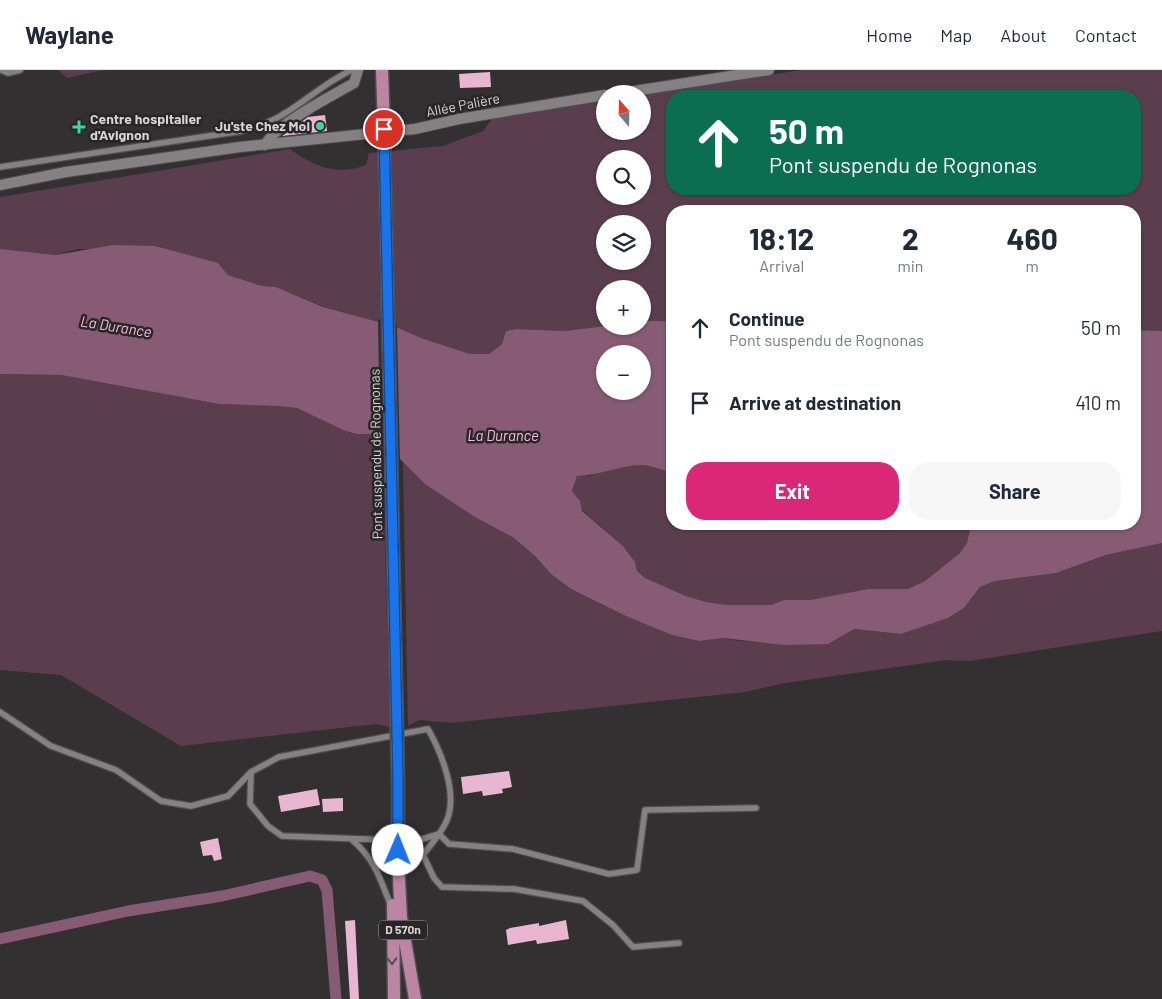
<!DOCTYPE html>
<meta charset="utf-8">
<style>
body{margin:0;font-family:Barlow,sans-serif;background:#f6f6f7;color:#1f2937;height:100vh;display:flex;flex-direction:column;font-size:19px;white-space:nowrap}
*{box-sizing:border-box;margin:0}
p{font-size:16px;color:#747a83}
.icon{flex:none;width:28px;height:28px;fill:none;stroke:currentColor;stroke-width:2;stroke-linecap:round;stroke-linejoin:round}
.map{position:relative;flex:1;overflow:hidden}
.sheet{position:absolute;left:666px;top:135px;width:475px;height:325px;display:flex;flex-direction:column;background:#fff;border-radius:20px;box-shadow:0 1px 4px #0004}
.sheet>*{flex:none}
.hud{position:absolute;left:666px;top:20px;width:475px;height:105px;border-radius:20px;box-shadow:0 1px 4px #0004;background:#0b6e4f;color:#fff;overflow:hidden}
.needle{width:32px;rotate:340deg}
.tools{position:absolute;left:596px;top:15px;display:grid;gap:10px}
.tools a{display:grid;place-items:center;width:55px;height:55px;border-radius:50%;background:#fff;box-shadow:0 1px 4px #0004;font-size:25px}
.pin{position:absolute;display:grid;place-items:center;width:42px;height:42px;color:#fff;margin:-21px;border:2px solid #fff;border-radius:50%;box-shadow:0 1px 5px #0007}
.me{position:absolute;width:55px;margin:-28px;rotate:1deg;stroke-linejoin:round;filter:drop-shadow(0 0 4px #0008)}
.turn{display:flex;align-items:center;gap:18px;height:105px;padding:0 20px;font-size:22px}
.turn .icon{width:65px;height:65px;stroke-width:2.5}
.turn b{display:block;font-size:35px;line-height:42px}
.eta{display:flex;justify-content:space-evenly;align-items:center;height:85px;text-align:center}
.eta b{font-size:30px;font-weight:700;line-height:35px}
.action{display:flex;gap:10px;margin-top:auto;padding:10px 20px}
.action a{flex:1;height:58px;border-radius:20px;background:#db2777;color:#fff;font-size:20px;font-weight:700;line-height:58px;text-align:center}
.action a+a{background:#f6f6f7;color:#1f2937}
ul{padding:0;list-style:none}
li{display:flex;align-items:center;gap:15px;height:75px;padding:0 20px}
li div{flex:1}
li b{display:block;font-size:19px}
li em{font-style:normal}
header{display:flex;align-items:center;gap:30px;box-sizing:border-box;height:70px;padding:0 25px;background:#fff;border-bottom:1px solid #e0e1e3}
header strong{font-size:24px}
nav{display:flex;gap:28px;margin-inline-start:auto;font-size:18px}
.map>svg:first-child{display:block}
</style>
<header>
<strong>Waylane</strong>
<nav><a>Home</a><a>Map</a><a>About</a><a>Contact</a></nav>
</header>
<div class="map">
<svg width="1162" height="929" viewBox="0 0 1162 929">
<rect width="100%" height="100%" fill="#333031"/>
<path fill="#5a3e4d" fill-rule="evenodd" d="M58 0H103L67 8Z
M801 0H1162V261L1135 260V141H672V252L643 251 642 219H605V256L565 261 516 259 506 261 502 274 489 284H470L421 268 394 256 324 237 276 217 262 216 228 205 218 193 189 187 176 182 78 179 56 185 0 179V127L290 79C314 97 337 106 366 95L369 83 443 76 483 61 493 48 605 31V61H642L643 25ZM672 26H1135V119H672ZM605 89H642V126H605ZM605 154H642V191H605Z
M0 304 61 305 219 334 278 336 297 338 343 360 356 364H375L382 371 390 657 376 654 181 676 61 605 0 600Z
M403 391 412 399 514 468 535 486 551 504 571 519 628 547 672 565 699 571 723 568 738 571 828 574 854 559 901 564 948 548 964 538 980 517 995 511 1056 503 1106 485 1162 473V561L970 591 946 590 785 613 745 622 451 653 419 650 408 656Z
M645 394 672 403V454H971L967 473 960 483 925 511 908 519H868L810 530H784L771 535H727L706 532 686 526 645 508 637 501 635 492 623 476 582 440 580 431 572 421 577 406H589L616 397Z"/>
<path fill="#885b74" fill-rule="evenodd" d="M113 175 155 176 218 193 228 205 262 216 276 217 323 237 394 256 421 268 470 284H489L502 274 506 261 516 259 565 261 605 256H642L643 251H672V403C663 401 652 395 642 395 619 395 599 406 577 406L572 421 580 431 582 441 623 476 635 492 637 501 645 508 686 526 706 532 727 535H771L784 530H810L868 519H908L925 511 960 483 967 473 971 454H1135V260L1162 261V473L1106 485 1056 503 995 511 980 517 964 538 948 548 901 564 854 559 828 574 785 575 723 568 699 571 672 565 628 547 571 519 551 504 535 486 514 468 475 447 425 414 375 364H356L343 360 297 338 278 336 219 334 61 305 0 304V179L56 185ZM605 284H642V321H605Z"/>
<path fill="#333031" d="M378 249 397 255 400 392 380 373Z"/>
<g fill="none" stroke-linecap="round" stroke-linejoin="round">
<path stroke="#885b74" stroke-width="11" d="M0 869 128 841 222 826 310 806 322 810 327 820 336 929"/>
</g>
<path fill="#e9b6d2" d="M490 2 491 17 460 18 459 4Z
M325 45 327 61 282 66 308 47Z
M509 701 512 717 502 719 503 723 483 726 482 721 463 724 461 707Z
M317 719 320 735 281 742 278 726Z
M343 728V741L323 742 322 729Z
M218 768 222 789 214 791 212 785 203 786 200 772Z
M355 850 359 929H350L345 851Z
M566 850 569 869 537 874 536 870 508 875 506 860 510 858 539 853V856Z"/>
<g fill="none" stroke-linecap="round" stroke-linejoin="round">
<g stroke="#504d4e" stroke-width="8">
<path id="service" d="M1 0 8 3 20 0
M0 97 242 61C256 56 270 53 282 45 306 31 327 11 352 0
M0 642 51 676 116 700 161 731 191 736 228 726 251 702 279 687 428 659C441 682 458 723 447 750 442 763 431 774 423 785L398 790
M251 702 250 734 268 756 282 766 416 771 439 764
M439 764 449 774 513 779 609 804 637 800 645 740 756 738
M352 770C375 789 380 809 391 836
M423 785 434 808 442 817 514 819 583 831 613 855 633 877 679 873"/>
</g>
<g stroke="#504d4e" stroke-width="12">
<path id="minor" d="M615 24 769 0
M265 75C276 54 332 26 354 13L358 0
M0 115 66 102 240 77 415 59 459 49 605 25"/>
</g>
<g stroke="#504d4e" stroke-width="15">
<path id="primary" d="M382 0 384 59
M398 708V790L401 847 415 929
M393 835 394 929"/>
</g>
<use href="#service" stroke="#858183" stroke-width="5.5"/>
<use href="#minor" stroke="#858183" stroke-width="10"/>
<use href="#primary" stroke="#bc85a4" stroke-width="12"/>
<g stroke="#504d4e" stroke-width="15" stroke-linecap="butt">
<path id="primary-bridge" d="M384 59 398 708"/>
</g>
<use href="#primary-bridge" stroke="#bc85a4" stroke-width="12"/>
</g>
<defs><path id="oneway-chevron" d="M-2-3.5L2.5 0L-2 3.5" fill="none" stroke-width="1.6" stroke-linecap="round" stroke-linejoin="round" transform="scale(1.25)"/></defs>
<use stroke="#5c4753" href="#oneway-chevron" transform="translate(392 891) rotate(88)"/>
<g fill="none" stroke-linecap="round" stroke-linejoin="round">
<g stroke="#114b97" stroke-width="12">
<path id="route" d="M384 59 398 708V780"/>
</g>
<use href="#route" stroke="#1a73e8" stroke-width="9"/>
</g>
<g fill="#41d4a1" stroke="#292628" stroke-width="2">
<circle cx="320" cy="56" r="5"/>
<path d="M76.5 49.5h5v5h5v5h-5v5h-5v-5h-5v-5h5z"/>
</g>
<g text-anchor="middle" stroke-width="5" stroke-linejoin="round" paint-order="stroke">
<rect fill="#292628" stroke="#a3a0a2" stroke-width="1" x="379" y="850.5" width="48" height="19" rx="4"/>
<g font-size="12" font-weight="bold" fill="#d7d4d6">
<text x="403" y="864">D 570n</text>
</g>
<g font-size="14" fill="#d7d4d6" stroke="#292628">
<text transform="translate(463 35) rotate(-11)" y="5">Allée Palière</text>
<text transform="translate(376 384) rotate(-91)" y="5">Pont suspendu de Rognonas</text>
</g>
<g font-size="14" font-weight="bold" fill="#d7d4d6" stroke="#292628" text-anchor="start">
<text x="90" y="54">Centre hospitalier<tspan x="90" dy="16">d'Avignon</tspan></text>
<text x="310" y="61" text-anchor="end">Ju'ste Chez Moi</text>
</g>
<g font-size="15" font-style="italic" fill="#fabfde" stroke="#292628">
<text transform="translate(116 257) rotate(9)" y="5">La Durance</text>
<text x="503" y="371">La Durance</text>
</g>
</g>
</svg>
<div class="tools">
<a><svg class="needle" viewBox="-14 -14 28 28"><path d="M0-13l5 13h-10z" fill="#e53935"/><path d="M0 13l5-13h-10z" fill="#747a83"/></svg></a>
<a><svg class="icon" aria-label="search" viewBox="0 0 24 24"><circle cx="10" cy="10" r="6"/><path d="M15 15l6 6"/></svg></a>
<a><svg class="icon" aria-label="layers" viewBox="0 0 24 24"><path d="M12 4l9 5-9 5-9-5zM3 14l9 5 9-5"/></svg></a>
<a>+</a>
<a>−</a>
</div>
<div class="pin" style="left:384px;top:59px;background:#d93025"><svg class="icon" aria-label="arrive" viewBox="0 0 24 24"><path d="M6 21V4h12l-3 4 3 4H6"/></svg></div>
<svg class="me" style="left:398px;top:780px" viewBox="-20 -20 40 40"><circle r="19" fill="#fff"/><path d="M0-13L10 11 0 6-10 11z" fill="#1a73e8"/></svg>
<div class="hud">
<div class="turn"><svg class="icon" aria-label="ahead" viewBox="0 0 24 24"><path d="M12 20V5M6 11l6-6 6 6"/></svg><div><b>50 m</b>Pont suspendu de Rognonas</div></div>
</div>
<section class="sheet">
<div class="eta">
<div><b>18:12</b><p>Arrival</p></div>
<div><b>2</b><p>min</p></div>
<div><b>460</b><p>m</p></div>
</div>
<ul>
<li><svg class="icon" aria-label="ahead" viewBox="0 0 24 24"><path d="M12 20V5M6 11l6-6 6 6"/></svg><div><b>Continue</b><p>Pont suspendu de Rognonas</p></div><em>50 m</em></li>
<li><svg class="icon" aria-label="arrive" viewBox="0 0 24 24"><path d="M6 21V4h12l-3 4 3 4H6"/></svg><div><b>Arrive at destination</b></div><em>410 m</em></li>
</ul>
<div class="action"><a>Exit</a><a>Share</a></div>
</section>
</div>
